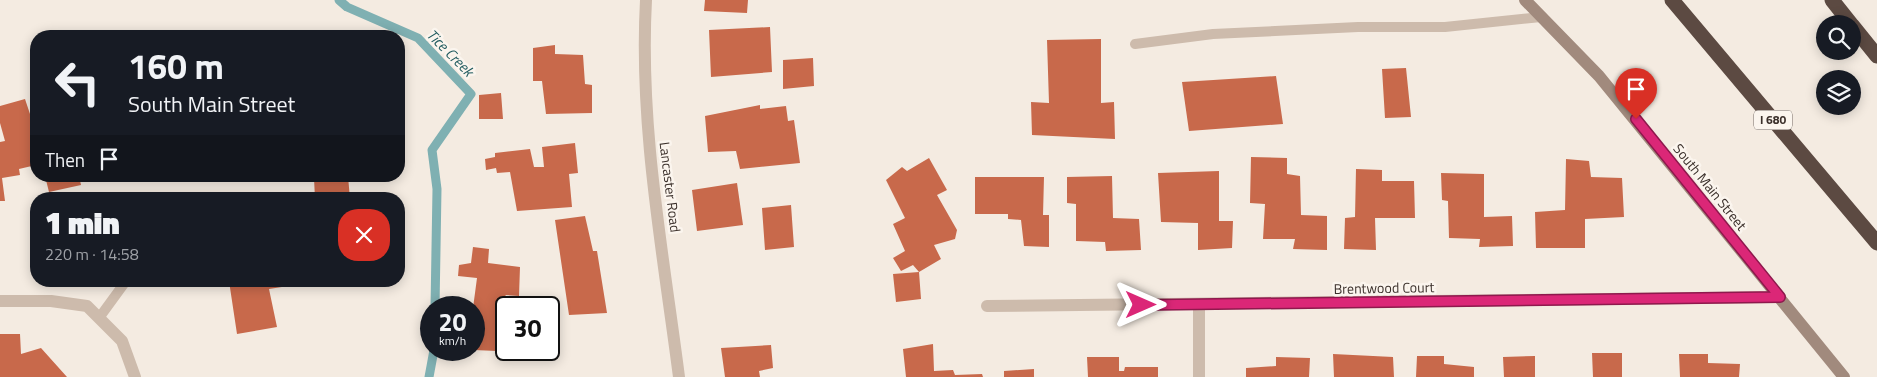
<!DOCTYPE html>
<meta charset="utf-8">
<style>
body{margin:0;font-family:"Titillium Web",sans-serif;background:#242831;color:#f1f3f6;height:100vh;display:flex;flex-direction:column;font-size:19px;white-space:nowrap}
*{box-sizing:border-box;margin:0}
p{font-size:16px;color:#9ea1a6}
.icon{flex:none;width:28px;height:28px;fill:none;stroke:currentColor;stroke-width:2;stroke-linecap:round;stroke-linejoin:round}
.map{position:relative;flex:1;overflow:hidden}
.drawer{position:absolute;left:30px;top:192px;width:375px;height:95px;display:flex;flex-direction:column;background:#171b24;border-radius:20px;box-shadow:0 2px 12px #0003}
.drawer>*{flex:none}
.banner{position:absolute;left:30px;top:30px;width:375px;height:152px;border-radius:20px;box-shadow:0 2px 12px #0003;background:#171b24;color:#f1f3f6;overflow:hidden}
.buttons{position:absolute;left:1816px;top:15px;display:grid;gap:10px}
.buttons a{display:grid;place-items:center;width:45px;height:45px;border-radius:50%;background:#171b24;box-shadow:0 2px 12px #0003;font-size:25px}
.speed{position:absolute;left:420px;top:296px;display:flex;gap:10px;font-size:25px;font-weight:700;text-align:center}
.speed>*{display:grid;place-content:center;width:65px;height:65px;border-radius:50%;background:#171b24;box-shadow:0 2px 12px #0003;line-height:1}
.speed small{font-size:12px;font-weight:400}
.speed .limit{border:2px solid #111;border-radius:8px;background:#fff;color:#111}
.pin{position:absolute;display:grid;place-items:center;width:42px;height:42px;color:#fff;margin:-51px -21px;border-radius:50% 50% 50% 0;rotate:-45deg;box-shadow:0 0 5px #0007}
.pin .icon{rotate:45deg}
.me{position:absolute;width:55px;margin:-28px;rotate:90deg;stroke-linejoin:round;filter:drop-shadow(0 0 4px #0008)}
.turn{display:flex;align-items:center;gap:18px;height:105px;padding:0 15px;font-size:22px}
.turn .icon{width:65px;height:65px;stroke-width:2.5}
.turn b{display:block;font-size:35px;line-height:42px}
.then{display:flex;align-items:center;height:48px;padding:0 15px;background:#0003;gap:10px;font-size:19px}
.round{display:grid;place-items:center;flex:none;width:52px;height:52px;border-radius:20px;background:#242831}
.headline{display:flex;align-items:center;justify-content:space-between;height:85px;padding:0 15px}
h1{font-size:30px;font-weight:800;line-height:38px}
.map>svg:first-child{display:block}
</style>
<div class="map">
<svg width="1877" height="377" viewBox="0 0 1877 377">
<rect width="100%" height="100%" fill="#f4ebe1"/>
<g fill="none" stroke-linecap="round" stroke-linejoin="round">
<path stroke="#7fb0b2" stroke-width="9" d="M339 0 347 7 418 38 471 94 432 150 437 189 435 308
M429 377 434 350"/>
</g>
<path fill="#c8694b" d="M705 0H748L747 13 704 11Z
M770 27 772 72 711 77 709 30Z
M1101 39V103L1114 102 1115 139 1032 135 1031 102 1049 103 1047 40Z
M555 45V54L583 55 585 84 592 85V113L546 114 542 81H533V48Z
M813 58 814 86 783 89V60Z
M1406 68 1411 117 1385 118 1382 69Z
M1276 76 1283 124 1189 131 1182 82Z
M501 93 503 119H479V95Z
M25 99 36 132V165L19 169 20 175 2 178 5 201H0V142L5 141 0 123V106Z
M760 105V109L786 106 788 121 794 120 800 163 740 169 736 151 708 152 705 116Z
M575 143 578 173 569 174 572 207 517 211 510 172 497 173 496 168 486 170 485 159 495 157V153L530 149 534 167H544L542 147Z
M1251 157 1287 158V174L1300 176 1301 215 1327 216V250L1293 249 1295 239H1263L1265 204 1250 203Z
M929 158 947 190 937 195 957 230 955 239 934 245 941 259 919 272 913 265 901 271 893 258 905 251 893 224 905 218 886 180 902 167 907 171Z
M1566 159 1589 161 1591 177 1622 178 1624 217 1585 219V248H1536L1535 212 1565 210Z
M1356 169 1382 170V181H1414L1415 218H1375L1376 250 1344 249 1345 218 1355 217Z
M1219 171V221H1233L1232 248 1198 250V223L1161 222 1158 173Z
M1441 173 1484 174V217L1512 216 1513 246 1479 247 1480 239 1449 238 1448 201 1442 200Z
M45 176H79L81 185 49 192Z
M320 176H348L350 199H315L314 178 320 179Z
M1112 176 1113 218 1139 219 1141 250 1106 251 1105 242 1076 241V204L1067 203V177Z
M975 177H1044L1043 215H1049V247L1024 246 1021 220 1008 219V214H975Z
M737 183 743 225 697 231 692 190Z
M791 205 794 247 765 250 762 208Z
M585 216 593 251H597L607 313 569 315 555 220Z
M473 247 489 249 488 263 520 267 519 296 506 295 501 301 497 351 474 350 473 308 477 278 458 276 459 265 471 263Z
M919 272 921 299 896 302 893 274Z
M229 281H301V284L269 289 277 327 237 334Z
M0 334H20L21 354 41 348 67 377H0Z
M933 344 934 371 953 370 955 375 982 374 983 377H906L903 349Z
M771 345 773 368 759 371 760 377H725L721 348Z
M1592 353H1622V377H1593Z
M1333 354 1393 357 1394 377H1334Z
M1679 354H1708V363L1740 364 1739 377H1680Z
M1417 356H1444V364L1474 367V377H1416Z
M1535 356V377H1504L1503 357Z
M1087 357H1119V371H1124L1125 367H1158V377H1088Z
M1276 357 1310 358 1309 377H1246V368L1276 366Z
M1034 369V377H1004V371Z"/>
<g fill="none" stroke-linecap="round" stroke-linejoin="round">
<path stroke="#cdbbac" stroke-width="10" d="M1135 44 1213 34 1358 27H1445L1541 17
M99 318 126 281"/>
<path stroke="#cdbbac" stroke-width="12" d="M646 0C639 126 663 252 679 377
M0 301H51L87 306 122 341 135 377
M1199 304V377
M987 306 1780 297"/>
<path stroke="#a18a7d" stroke-width="12" d="M1525 0 1599 76 1844 377"/>
<path stroke="#5c4a42" stroke-width="15" d="M1672 0 1877 243
M1832 0 1851 24
M1852 25 1877 56"/>
</g>
<g fill="none" stroke-linecap="round" stroke-linejoin="round">
<g stroke="#8e194d" stroke-width="12">
<path id="route" d="M1141 305 1780 297 1636 119"/>
</g>
<use href="#route" stroke="#db2777" stroke-width="9"/>
</g>
<g text-anchor="middle" stroke-width="5" stroke-linejoin="round" paint-order="stroke">
<rect fill="#fbf5ee" stroke="#756b66" stroke-width="1" x="1754" y="110.5" width="38" height="19" rx="4"/>
<g font-size="12" font-weight="bold" fill="#3b302b">
<text x="1773" y="124">I 680</text>
</g>
<g font-size="14" fill="#3b302b" stroke="#fbf5ee">
<text transform="translate(670 187) rotate(83)" y="5">Lancaster Road</text>
<text transform="translate(1710 187) rotate(51)" y="5">South Main Street</text>
<text transform="translate(1384 288) rotate(-1)" y="5">Brentwood Court</text>
</g>
<g font-size="15" font-style="italic" fill="#1f5a5e" stroke="#fbf5ee">
<text transform="translate(450 53) rotate(45)" y="5">Tice Creek</text>
</g>
</g>
</svg>
<div class="buttons">
<a><svg class="icon" aria-label="search" viewBox="0 0 24 24"><circle cx="10" cy="10" r="6"/><path d="M15 15l6 6"/></svg></a>
<a><svg class="icon" aria-label="layers" viewBox="0 0 24 24"><path d="M12 4l9 5-9 5-9-5zM3 14l9 5 9-5"/></svg></a>
</div>
<div class="speed"><div>20<small>km/h</small></div><div class="limit">30</div></div>
<div class="pin" style="left:1636px;top:119px;background:#d93025"><svg class="icon" aria-label="arrive" viewBox="0 0 24 24"><path d="M6 21V4h12l-3 4 3 4H6"/></svg></div>
<svg class="me" style="left:1141px;top:305px" viewBox="-20 -20 40 40"><path d="M0-17L14 15 0 8-14 15z" fill="#db2777" stroke="#fff" stroke-width="4"/></svg>
<div class="banner">
<div class="turn"><svg class="icon" aria-label="left" viewBox="0 0 24 24"><path d="M17 20v-9H6M10 6l-5 5 5 5"/></svg><div><b>160 m</b>South Main Street</div></div>
<div class="then">Then<svg class="icon" aria-label="arrive" viewBox="0 0 24 24"><path d="M6 21V4h12l-3 4 3 4H6"/></svg></div>
</div>
<section class="drawer">
<div class="headline"><div><h1>1 min</h1><p>220 m · 14:58</p></div><a class="round" style="background:#d93025;color:#fff"><svg class="icon" aria-label="close" viewBox="0 0 24 24"><path d="M6 6l12 12M18 6L6 18"/></svg></a></div>
</section>
</div>
